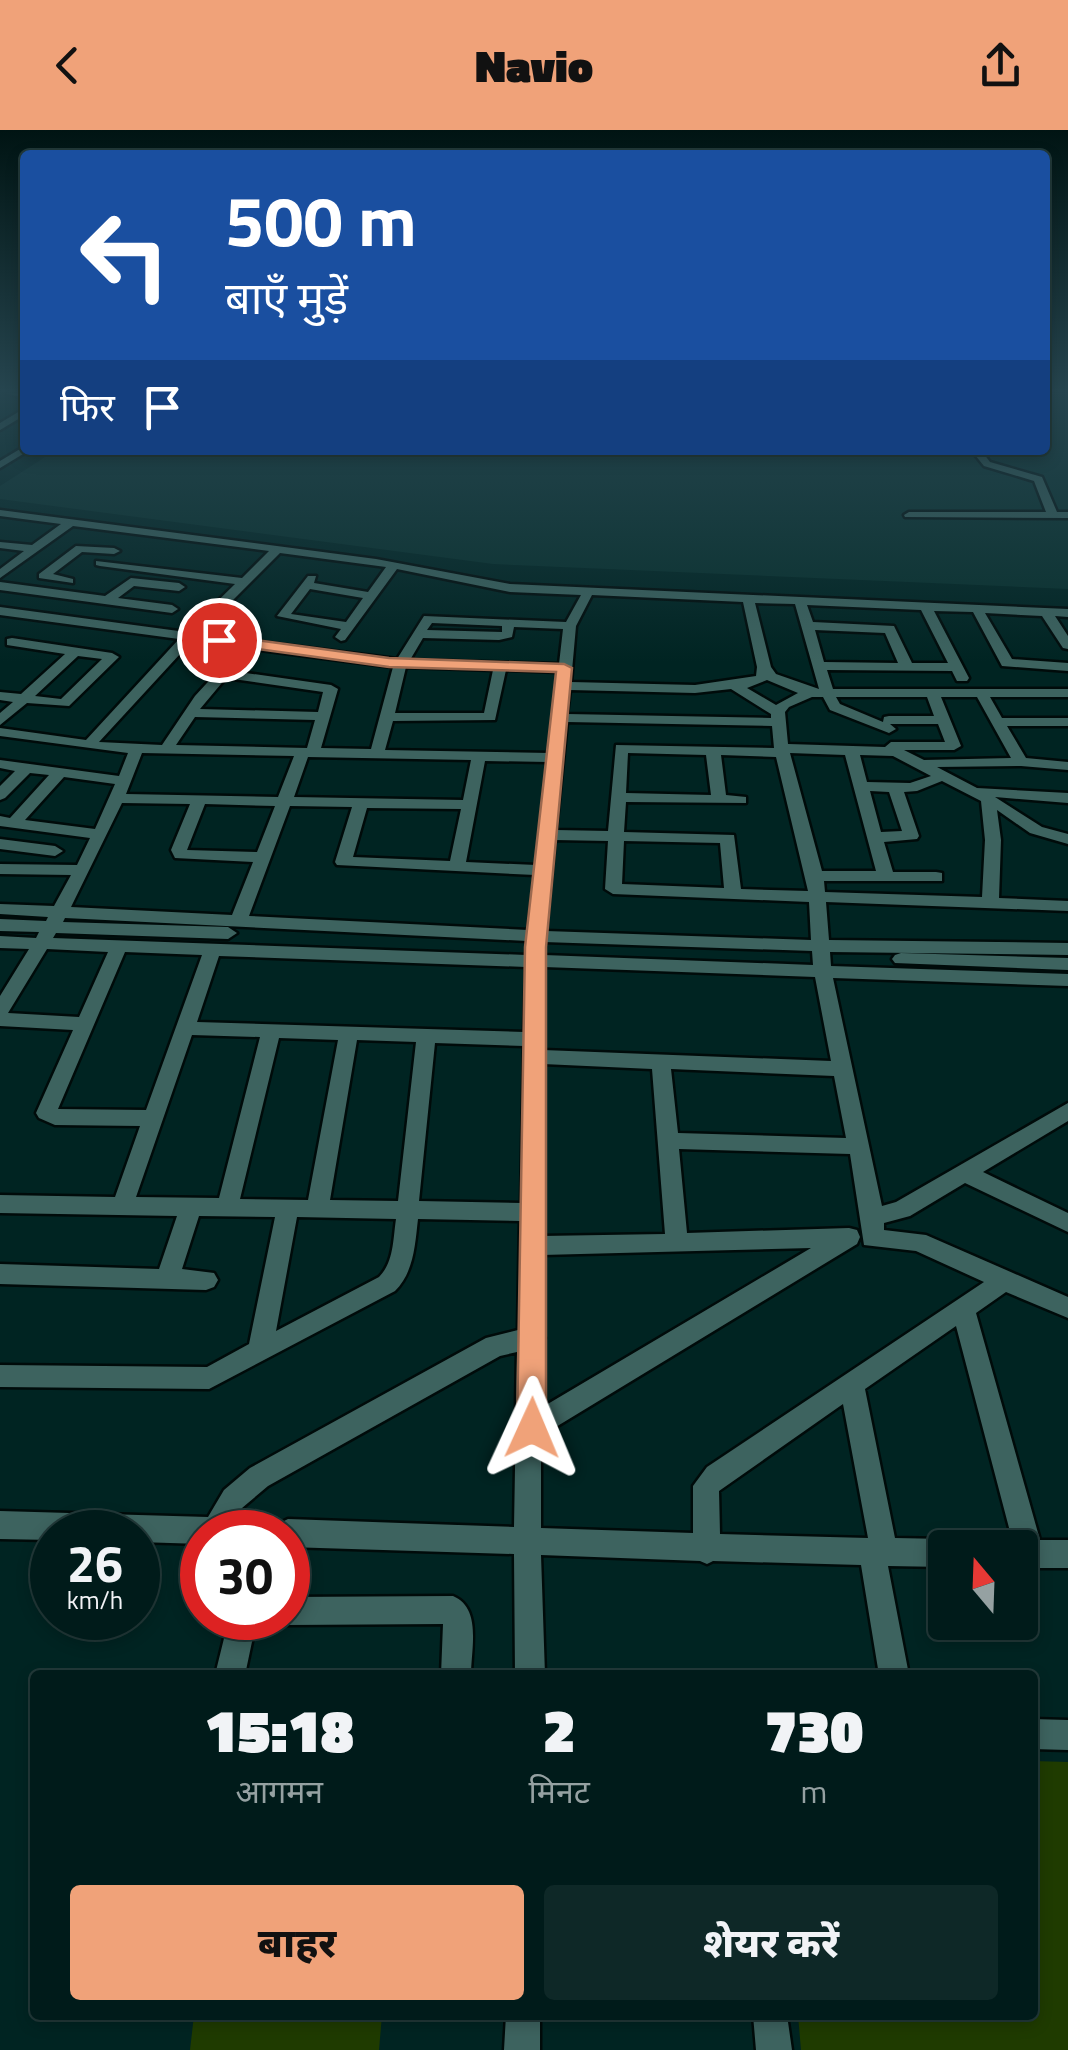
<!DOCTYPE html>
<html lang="hi">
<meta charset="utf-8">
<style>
body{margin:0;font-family:"Titillium Web","Noto Sans Devanagari",sans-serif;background:#0e2827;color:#f1f3f6;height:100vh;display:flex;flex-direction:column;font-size:38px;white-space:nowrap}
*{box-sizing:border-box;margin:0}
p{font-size:32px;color:#95a1a2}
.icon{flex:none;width:55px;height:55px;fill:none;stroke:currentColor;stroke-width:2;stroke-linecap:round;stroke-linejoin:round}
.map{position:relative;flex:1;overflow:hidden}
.details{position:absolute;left:30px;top:1540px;width:1008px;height:350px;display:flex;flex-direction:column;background:#001b1a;border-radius:10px;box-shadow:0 5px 15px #0003,0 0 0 2px #223939}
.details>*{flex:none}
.hud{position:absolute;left:20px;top:20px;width:1030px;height:305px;border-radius:10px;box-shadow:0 5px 15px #0003,0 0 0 2px #223939;background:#1a4fa0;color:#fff;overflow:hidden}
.needle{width:65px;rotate:341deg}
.tools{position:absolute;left:928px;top:1400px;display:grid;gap:20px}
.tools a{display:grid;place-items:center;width:110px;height:110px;border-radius:10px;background:#001b1a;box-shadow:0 5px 15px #0003,0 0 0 2px #223939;font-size:50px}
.speed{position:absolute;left:30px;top:1380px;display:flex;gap:20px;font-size:50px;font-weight:700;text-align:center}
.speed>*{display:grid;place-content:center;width:130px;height:130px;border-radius:50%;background:#001b1a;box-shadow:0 5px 15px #0003,0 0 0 2px #223939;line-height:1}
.speed small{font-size:25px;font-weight:400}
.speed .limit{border:15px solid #d22;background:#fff;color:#111}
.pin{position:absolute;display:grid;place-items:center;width:85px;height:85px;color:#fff;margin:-42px;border:5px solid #fff;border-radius:50%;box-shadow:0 2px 10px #0007}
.me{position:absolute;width:110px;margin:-55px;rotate:1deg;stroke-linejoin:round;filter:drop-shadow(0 0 8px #0008)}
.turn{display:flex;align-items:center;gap:35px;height:210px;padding:0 40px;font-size:45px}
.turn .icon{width:130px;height:130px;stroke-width:2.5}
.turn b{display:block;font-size:70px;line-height:85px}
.then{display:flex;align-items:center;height:95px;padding:0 40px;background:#0003;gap:20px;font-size:38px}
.eta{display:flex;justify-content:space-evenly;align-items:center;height:170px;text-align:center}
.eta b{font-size:60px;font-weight:800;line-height:70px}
.action{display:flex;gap:20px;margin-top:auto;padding:20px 40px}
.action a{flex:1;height:115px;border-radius:10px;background:#f0a279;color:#111;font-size:40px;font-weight:800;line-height:115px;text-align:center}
.action a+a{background:#0e2827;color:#f1f3f6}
header{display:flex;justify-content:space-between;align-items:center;height:130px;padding:0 40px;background:#f0a279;color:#111;font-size:45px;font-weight:800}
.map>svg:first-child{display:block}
</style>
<header><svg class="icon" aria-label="back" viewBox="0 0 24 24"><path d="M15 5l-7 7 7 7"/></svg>Navio<svg class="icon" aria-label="share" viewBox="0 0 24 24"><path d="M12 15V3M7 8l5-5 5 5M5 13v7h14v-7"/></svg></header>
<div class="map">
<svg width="1068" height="1920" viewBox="0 0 1068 1920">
<rect width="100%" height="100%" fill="#002422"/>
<path fill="#08302d" d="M1045 263H1068V459L493 434 0 369V356L56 320H1045Z"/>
<path fill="#1f3b00" d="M1033 1631 1068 1632V1920H801L798 1885H1032Z
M194 1885H382L379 1920H190Z"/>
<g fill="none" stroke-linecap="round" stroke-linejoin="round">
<g stroke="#000b0a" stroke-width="5">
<path id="minor" d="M5 263H25V268Z
M25 278V285L0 300V293Z
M25 316 28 321 0 338V331Z
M971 320H981L990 332 1042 347 1057 382H1068V388L905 387 904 385 909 382H1046L1034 351 984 336Z
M0 380 376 429 510 454 1068 479V487L1055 486 1068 506V519L1063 518 1042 486 985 483 1012 529 1068 533V541L1002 536 973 482 934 481 969 548 967 551H957L952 541 827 540 833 559H1068V567H990L1002 588H1068V596H1007L1026 628 1068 632V640L1021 636 937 637 977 658 1068 663V673L995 667 1042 697 1068 704V714L1030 703 997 680 1001 710 999 768 1068 771V781L826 772 829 810 1068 813V825L830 822 831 836 1068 844V856L833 848 882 1076 896 1072 1068 973V991L983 1042 1068 1083V1102L965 1053 910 1086 884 1093V1100L926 1105 1068 1167V1188L1006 1162 976 1183 1040 1410H1068V1438H1020V1418H1009L1013 1413 956 1196 865 1259 895 1408 945 1409 956 1418H945V1437L888 1436 909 1545H879L861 1435 713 1431 707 1434 700 1431 541 1425 545 1545H515L514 1424 288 1417V1402H202V1414L138 1412V1402H52V1410L0 1409V1381L208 1387 224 1360 250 1338 486 1208 518 1200 520 1091 418 1089C415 1115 414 1142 395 1161L209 1259 0 1257V1235L207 1237 249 1214 275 1087 199 1086 182 1139 214 1143 218 1150 214 1157 206 1160 0 1154V1134L159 1139 177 1086 0 1083V1065L115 1067 140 996 55 995 39 988 36 983 73 900 0 896V866L29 819 0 818V806L36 808 39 802 0 801V789L46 791 48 787 0 784V774L54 776 71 745 0 744V734L77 735 90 708 0 696V686L10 688 49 645 30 643 5 668 0 670V656L15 641 0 638V630L119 646 128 623 0 606V598L86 610 179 509 0 485V477L186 502 235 454 100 436 96 435V431L242 448 269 421 73 396 0 448V439L24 421 0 418V412L32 415 61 394 0 386ZM280 423 386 437 368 462 314 453 316 446H308L277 486 341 499 335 507 341 511 345 510 397 439 510 462 581 465 566 492 424 486 397 529 199 504ZM310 459 363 468 346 492 291 484ZM592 465 743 472 757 537 756 546 695 555 571 552 576 496ZM755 473 795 474 819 559 776 544 771 537ZM807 475 921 480 948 533H912L894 496 813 492ZM432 493 502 496V502L427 500ZM514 497 563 499 559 534 410 530 423 508 499 510 512 507ZM815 500 885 503 898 533 824 532ZM192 511 240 517 195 566 162 615 99 612ZM253 519 393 537 371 619 321 618 338 559 331 555 232 541ZM406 537 493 540 484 583H395ZM506 540 558 542 549 623 385 620 393 591 495 590ZM226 548 323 562 318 582 200 579ZM767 550 798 563 776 575 747 558ZM731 559 771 584V588L567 584 570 560 695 563ZM812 567H823L830 580 889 603 896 599 890 594H938L945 612H891L885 617 788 614 785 582 789 577ZM836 567H927L934 586H889L884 587 883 592 840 574ZM941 567H977L1011 628 924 630 904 620H954L961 616ZM195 587 315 590 307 618 176 615ZM567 592 772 596 774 618 616 615 608 701 556 700ZM142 623 294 626 278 667 126 664ZM628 623 706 625 711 665 626 663ZM790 623 845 625 876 741H822ZM721 625 776 627 808 761 741 759 734 705 624 702 626 672 746 673V667L726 665ZM860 625 893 626 931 646 910 653 867 652ZM308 627 471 630 463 670 294 667ZM485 631 548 632 536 735 466 732ZM64 647 115 654 95 699 25 690ZM942 651 981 671 985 710 982 767 825 762 824 751H942V743L936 742H893L884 712 917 709 919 706 904 662 917 661ZM870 661 889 662 902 701 881 702ZM122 673 190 674 171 720 175 728 253 732 232 785 71 777ZM205 674 275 676 257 722 187 720ZM290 676 352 677 335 732 337 735 535 745 528 800 249 786ZM367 678 461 679 450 731 353 727ZM555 710 608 711 605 759 613 764 809 772 811 810 546 801ZM624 711 720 713 724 758 622 754ZM65 788 527 811 526 825 53 808 56 803 228 809 237 803 228 797 63 792ZM544 812 812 821 813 835 544 825ZM47 819 108 822 79 887 8 883ZM125 822 202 825 146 980 58 979ZM219 826 526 837 524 902 197 892ZM544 837 815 847 831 931 543 920ZM192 905 260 907 219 1068 136 1067ZM279 908 338 910 308 1070 240 1069ZM357 910 416 912 398 1071 330 1070ZM435 913 524 916 521 1073 419 1071ZM543 934 652 939 665 1104 542 1106ZM671 939 834 946 846 1008 678 1003ZM679 1019 850 1024 864 1115 916 1121 984 1152 707 1337 693 1356V1403L541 1398V1306L857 1114 860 1107 857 1100 849 1098 687 1103ZM297 1087 396 1089C393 1109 394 1132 379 1147L276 1201ZM811 1118 541 1278 542 1215 545 1208 542 1201V1125ZM517 1222 514 1397 288 1389 282 1392 273 1388H237L242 1378 268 1356 500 1226ZM843 1274 868 1408 720 1404 719 1361Z
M76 416 114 418 120 421 114 424 82 422 53 444 73 449V453L39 448V444Z
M131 448 179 453 185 457 179 461 134 456 118 468 172 475 178 479 172 483 0 460V452L105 466Z
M12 508 112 523 119 527 69 576 27 573 0 595V583L13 572 0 570V562L21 564 65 524 7 515V509ZM78 526 102 529 61 569 35 566Z
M0 709 55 716 63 721 55 726 0 719Z
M901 823 1068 828V840L895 833 892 829 895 825Z
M453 1466C482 1478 471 1519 471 1545H441L443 1494 288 1495 276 1488H288V1467Z
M229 1488H257L245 1545H215Z
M1032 1589 1068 1590V1620L1032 1619Z
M506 1885H540V1920H504Z
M753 1885H787L792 1920H756Z"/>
</g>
<use href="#minor" fill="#3d635f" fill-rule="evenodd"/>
</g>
<linearGradient id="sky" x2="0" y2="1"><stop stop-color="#001413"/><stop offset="0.49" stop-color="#26454f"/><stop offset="1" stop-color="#26454f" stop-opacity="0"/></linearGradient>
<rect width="1068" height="532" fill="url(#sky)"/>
<path fill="#f0a279" stroke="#9c694f" stroke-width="2.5" d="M219 505 389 528 564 534 572 538 546 817V1298L542 1308 532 1312 521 1308 517 1298 525 817 556 542 389 537 214 513 212 510Z"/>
</svg>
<div class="tools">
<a><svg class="needle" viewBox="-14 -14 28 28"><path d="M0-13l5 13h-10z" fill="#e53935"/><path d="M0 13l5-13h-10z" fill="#95a1a2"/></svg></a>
</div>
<div class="speed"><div>26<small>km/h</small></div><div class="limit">30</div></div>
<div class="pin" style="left:219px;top:510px;background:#d93025"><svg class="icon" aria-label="arrive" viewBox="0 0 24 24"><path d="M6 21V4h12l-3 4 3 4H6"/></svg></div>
<svg class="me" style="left:532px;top:1298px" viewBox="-20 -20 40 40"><path d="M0-17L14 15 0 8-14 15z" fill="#f0a279" stroke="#fff" stroke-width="4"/></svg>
<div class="hud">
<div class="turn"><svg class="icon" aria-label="left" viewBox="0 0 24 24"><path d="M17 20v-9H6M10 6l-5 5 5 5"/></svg><div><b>500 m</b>बाएँ मुड़ें</div></div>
<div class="then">फिर<svg class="icon" aria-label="arrive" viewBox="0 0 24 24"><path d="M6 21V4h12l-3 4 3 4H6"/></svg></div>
</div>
<section class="details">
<div class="eta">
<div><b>15:18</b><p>आगमन</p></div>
<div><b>2</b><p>मिनट</p></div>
<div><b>730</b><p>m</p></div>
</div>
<div class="action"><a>बाहर</a><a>शेयर करें</a></div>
</section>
</div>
